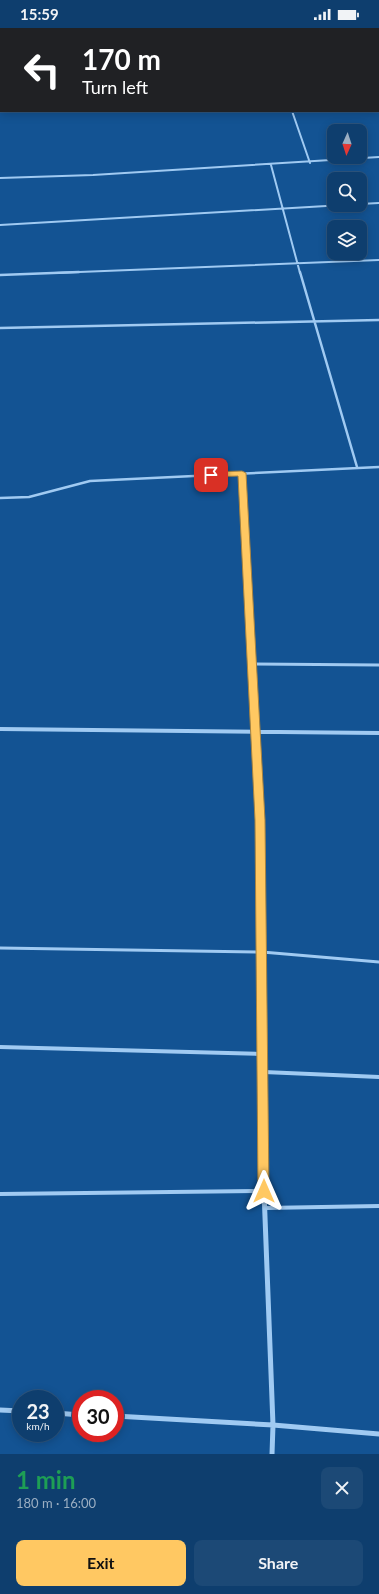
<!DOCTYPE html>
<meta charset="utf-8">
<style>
body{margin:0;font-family:Lato,sans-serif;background:#1c4976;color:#f1f3f6;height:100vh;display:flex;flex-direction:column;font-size:15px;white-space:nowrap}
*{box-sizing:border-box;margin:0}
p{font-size:13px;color:#9baec2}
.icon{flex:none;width:22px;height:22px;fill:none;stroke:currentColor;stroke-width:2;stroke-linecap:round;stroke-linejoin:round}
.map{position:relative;height:1426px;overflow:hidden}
.sheet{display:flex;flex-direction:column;background:#0e3e6e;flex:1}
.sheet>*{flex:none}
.top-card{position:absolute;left:0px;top:0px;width:379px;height:84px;box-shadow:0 2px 10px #0003,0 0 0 1px #2e5781;background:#202124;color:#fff;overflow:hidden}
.needle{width:26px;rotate:183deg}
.fabs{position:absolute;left:327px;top:96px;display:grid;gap:8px}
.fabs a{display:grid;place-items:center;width:40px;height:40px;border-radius:8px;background:#0e3e6e;box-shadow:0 2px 10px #0003,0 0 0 1px #2e5781;font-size:20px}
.speed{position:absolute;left:12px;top:1362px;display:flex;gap:8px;font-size:20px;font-weight:700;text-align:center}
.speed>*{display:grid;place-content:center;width:52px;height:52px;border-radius:50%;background:#0e3e6e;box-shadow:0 2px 10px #0003,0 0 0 1px #2e5781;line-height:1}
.speed small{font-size:10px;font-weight:400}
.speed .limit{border:6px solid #d22;background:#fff;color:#111}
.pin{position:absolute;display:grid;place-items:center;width:34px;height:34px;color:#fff;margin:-17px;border-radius:8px;box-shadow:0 2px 6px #0006}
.me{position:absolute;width:44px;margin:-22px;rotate:0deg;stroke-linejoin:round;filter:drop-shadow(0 0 3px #0008)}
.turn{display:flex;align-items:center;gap:14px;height:84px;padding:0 16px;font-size:18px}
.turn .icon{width:52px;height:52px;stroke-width:2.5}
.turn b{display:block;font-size:28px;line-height:34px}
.round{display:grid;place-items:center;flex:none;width:42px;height:42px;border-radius:8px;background:#1c4976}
.head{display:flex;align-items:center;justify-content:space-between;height:68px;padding:0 16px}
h1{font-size:24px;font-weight:700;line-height:30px;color:#1e9e55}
.button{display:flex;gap:8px;margin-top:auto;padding:8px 16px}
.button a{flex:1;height:46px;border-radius:8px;background:#ffc862;color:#111;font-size:16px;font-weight:700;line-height:46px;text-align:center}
.button a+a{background:#1c4976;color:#f1f3f6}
.status{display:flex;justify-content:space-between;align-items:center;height:28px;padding:0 20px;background:#0e3e6e;direction:ltr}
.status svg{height:11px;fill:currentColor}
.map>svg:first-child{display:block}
</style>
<div class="status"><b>15:59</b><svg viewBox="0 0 49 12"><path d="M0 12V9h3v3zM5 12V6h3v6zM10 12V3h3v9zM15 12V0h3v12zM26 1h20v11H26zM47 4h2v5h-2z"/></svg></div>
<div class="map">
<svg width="379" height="1426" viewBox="0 0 379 1426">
<rect width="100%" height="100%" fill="#135393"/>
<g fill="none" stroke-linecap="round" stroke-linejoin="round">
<path stroke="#a0caf2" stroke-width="2" d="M292 83 310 135
M271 137 300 245
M0 150 93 147 379 129
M360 176 379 175
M0 197 343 177
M54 245 379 232"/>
<path stroke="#a0caf2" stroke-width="2.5" d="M300 244 357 439
M0 247 79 244
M0 300 379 292
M242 445 248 552
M0 470 29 469 90 453 379 439"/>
<path stroke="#a0caf2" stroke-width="3" d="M248 551 255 703
M252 636 379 637
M0 920 262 924 379 934"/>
<path stroke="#a0caf2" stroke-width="4" d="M0 1019 263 1026
M264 1044 379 1049
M0 1166 264 1163
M265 1180 379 1178"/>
<path stroke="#a0caf2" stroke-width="4" d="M0 701 379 705
M255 703 260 792 262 939"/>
<path stroke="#a0caf2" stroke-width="5" d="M262 938 264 1163 273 1397 272 1426
M0 1382 21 1383
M55 1385 81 1387
M115 1388 273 1397 379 1406"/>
<path fill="#cfe6fc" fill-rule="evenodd" d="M378 13H379V15H378Z
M0 28H1V30H0Z"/>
</g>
<path fill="#ffc862" stroke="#a68240" d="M242 443 246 445 265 792 269 1163 268 1167 264 1169 260 1167 258 1163 255 792 238 448 211 449 208 447 211 444Z"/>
</svg>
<div class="fabs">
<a><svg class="needle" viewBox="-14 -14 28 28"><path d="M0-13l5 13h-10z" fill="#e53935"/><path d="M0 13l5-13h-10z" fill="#9baec2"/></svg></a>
<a><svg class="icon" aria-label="search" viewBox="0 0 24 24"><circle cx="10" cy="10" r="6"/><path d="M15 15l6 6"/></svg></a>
<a><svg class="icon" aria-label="layers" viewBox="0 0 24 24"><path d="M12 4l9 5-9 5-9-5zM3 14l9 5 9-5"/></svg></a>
</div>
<div class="speed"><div>23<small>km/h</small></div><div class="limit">30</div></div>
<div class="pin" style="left:211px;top:447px;background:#d93025"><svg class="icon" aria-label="arrive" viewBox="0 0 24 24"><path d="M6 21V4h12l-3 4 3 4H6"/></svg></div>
<svg class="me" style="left:264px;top:1163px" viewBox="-20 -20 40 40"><path d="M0-17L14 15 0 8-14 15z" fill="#ffc862" stroke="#fff" stroke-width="4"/></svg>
<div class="top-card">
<div class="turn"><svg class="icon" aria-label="left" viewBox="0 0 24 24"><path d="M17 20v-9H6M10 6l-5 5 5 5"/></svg><div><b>170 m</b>Turn left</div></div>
</div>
</div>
<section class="sheet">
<div class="head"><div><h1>1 min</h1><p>180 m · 16:00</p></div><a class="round"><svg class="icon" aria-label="close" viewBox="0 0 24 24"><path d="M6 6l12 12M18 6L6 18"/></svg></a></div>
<div class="button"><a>Exit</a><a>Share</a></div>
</section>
